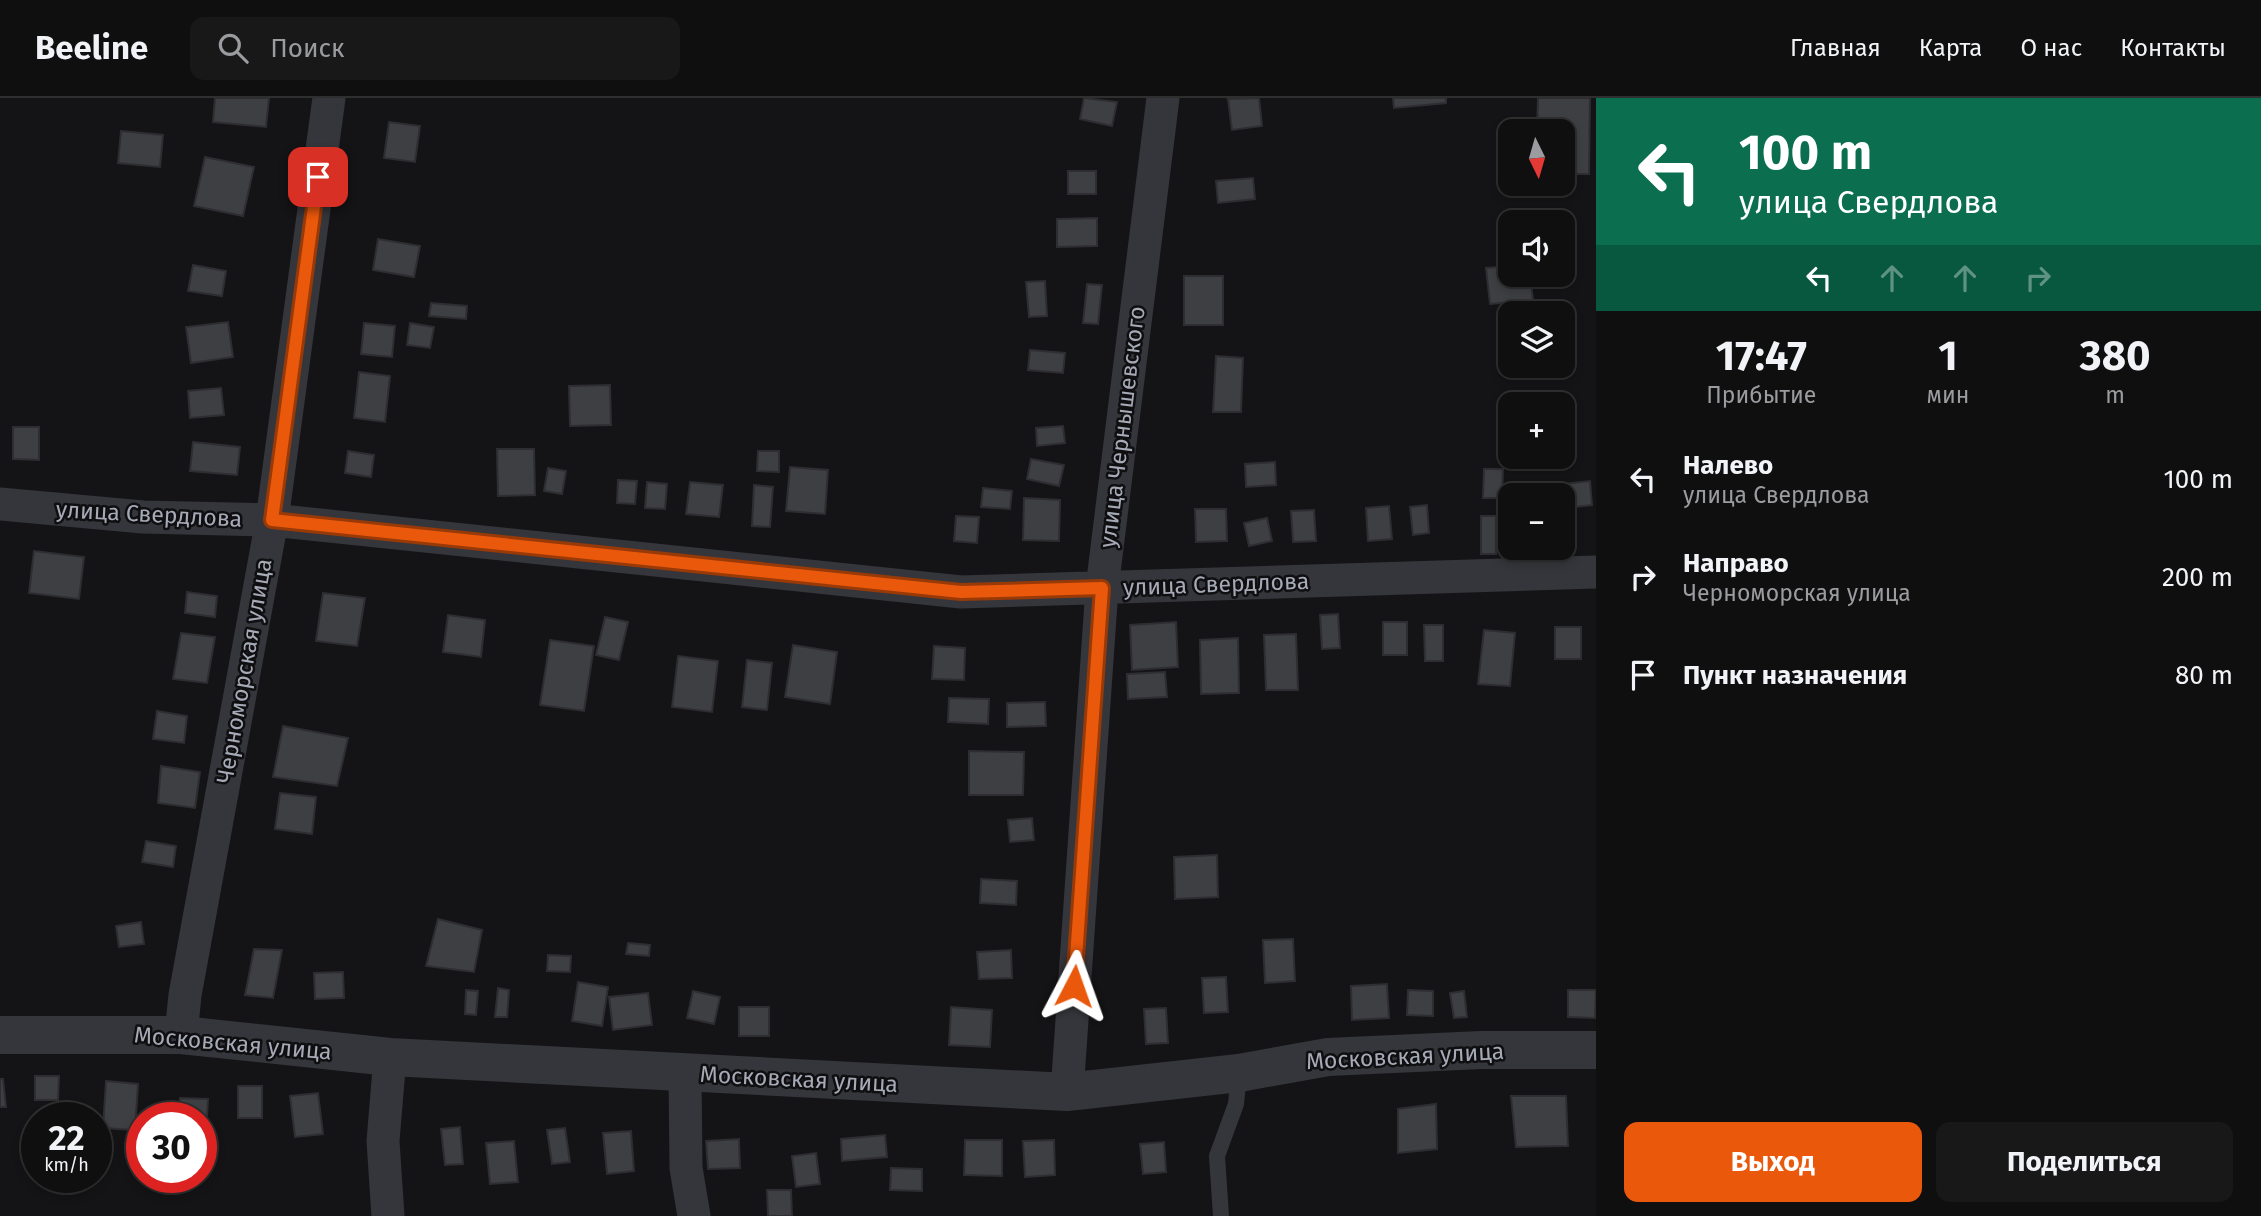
<!DOCTYPE html>
<html lang="ru">
<meta charset="utf-8">
<style>
body{margin:0;font-family:"Fira Sans",sans-serif;background:#181819;color:#f1f3f6;height:100vh;display:flex;flex-direction:column;font-size:26px;white-space:nowrap}
*{box-sizing:border-box;margin:0}
p{font-size:23px;color:#9b9c9f}
.icon{flex:none;width:38px;height:38px;fill:none;stroke:currentColor;stroke-width:2;stroke-linecap:round;stroke-linejoin:round}
.map{position:relative;flex:1;overflow:hidden}
.side{display:flex;flex-direction:column;background:#0f0f10;width:665px}
.side>*{flex:none}
.banner{background:#0b6e4f;color:#fff;overflow:hidden}
.needle{width:46px;rotate:175deg}
.tools{position:absolute;left:1498px;top:21px;display:grid;gap:14px}
.tools a{display:grid;place-items:center;width:77px;height:77px;border-radius:14px;background:#0f0f10;box-shadow:0 4px 10px #0003,0 0 0 2px #2f2f30;font-size:35px}
.speed{position:absolute;left:21px;top:1004px;display:flex;gap:14px;font-size:35px;font-weight:700;text-align:center}
.speed>*{display:grid;place-content:center;width:91px;height:91px;border-radius:50%;background:#0f0f10;box-shadow:0 4px 10px #0003,0 0 0 2px #2f2f30;line-height:1}
.speed small{font-size:18px;font-weight:400}
.speed .limit{border:10px solid #d22;background:#fff;color:#111}
.pin{position:absolute;display:grid;place-items:center;width:60px;height:60px;color:#fff;margin:-30px;border-radius:14px;box-shadow:0 4px 10px #0006}
.me{position:absolute;width:77px;margin:-38px;rotate:4deg;stroke-linejoin:round;filter:drop-shadow(0 0 5px #0008)}
.turn{display:flex;align-items:center;gap:24px;height:147px;padding:0 28px;font-size:32px}
.turn .icon{width:91px;height:91px;stroke-width:2.5}
.turn b{display:block;font-size:49px;line-height:60px}
.lanes{display:flex;align-items:center;height:66px;padding:0 28px;background:#0003;justify-content:center;gap:35px;direction:ltr}
.lanes .off{opacity:.35}
.eta{display:flex;justify-content:space-evenly;align-items:center;height:119px;text-align:center}
.eta b{font-size:42px;font-weight:700;line-height:49px}
.cta{display:flex;gap:14px;margin-top:auto;padding:14px 28px}
.cta a{flex:1;height:80px;border-radius:14px;background:#ea580c;color:#fff;font-size:28px;font-weight:700;line-height:80px;text-align:center}
.cta a+a{background:#181819;color:#f1f3f6}
ul{padding:0;list-style:none}
li{display:flex;align-items:center;gap:21px;height:98px;padding:0 28px}
li div{flex:1}
li b{display:block;font-size:26px}
li em{font-style:normal}
header{display:flex;align-items:center;gap:42px;box-sizing:border-box;height:98px;padding:0 35px;background:#0f0f10;border-bottom:2px solid #2f2f30}
header strong{font-size:33px}
nav{display:flex;gap:38px;margin-inline-start:auto;font-size:24px}
.search{width:490px;height:63px;background:#181819;display:flex;align-items:center;gap:18px;box-sizing:border-box;padding:0 24px;border-radius:14px;color:#9b9c9f;font-size:26px}
main{display:flex;flex:1;min-height:0}
.map>svg:first-child{display:block}
</style>
<header>
<strong>Beeline</strong>
<div class="search"><svg class="icon" aria-label="search" viewBox="0 0 24 24"><circle cx="10" cy="10" r="6"/><path d="M15 15l6 6"/></svg>Поиск</div>
<nav><a>Главная</a><a>Карта</a><a>О нас</a><a>Контакты</a></nav>
</header>
<main>
<div class="map">
<svg width="1596" height="1118" viewBox="0 0 1596 1118">
<rect width="100%" height="100%" fill="#141416"/>
<path fill="#3e3f43" stroke="#2e2e32" stroke-width="2" d="M215 0H269L266 29 213 24Z
M1084 0 1117 4 1112 28 1080 21Z
M1259 0 1262 28 1232 32 1228 1Z
M1393 0H1446V5L1394 10Z
M1538 0H1590L1589 76H1563V33H1537Z
M389 24 420 28 415 64 384 60Z
M121 33 163 37 160 69 118 65Z
M205 59 254 69 243 118 194 108Z
M1068 73H1096V96H1068Z
M1253 80 1255 101 1218 105 1216 83Z
M1097 120V148L1057 149V121Z
M378 141 420 148 414 179 373 172Z
M193 167 226 173 222 198 188 193Z
M1510 168V177H1530L1533 202 1490 206 1486 170Z
M1184 178H1223V227H1184Z
M1045 183 1047 218 1029 219 1026 184Z
M1087 186 1102 187 1098 226 1083 225Z
M431 205 467 208 466 221 429 218Z
M228 224 233 259 191 265 186 229Z
M364 225 395 228 392 259 361 256Z
M410 225 434 229 430 250 407 247Z
M1030 252 1065 255 1063 275 1028 272Z
M1216 258 1243 260 1241 314H1213Z
M359 274 390 278 385 324 354 320Z
M610 287 611 327 570 328 569 288Z
M221 290 224 317 190 320 188 293Z
M1063 328 1065 345 1037 348 1036 330Z
M13 329H39V362L13 361Z
M193 344 240 349 237 377 190 373Z
M497 351H534L535 397 498 398Z
M348 353 374 357 371 379 345 375Z
M758 353H779V374L757 373Z
M1031 361 1064 367 1059 388 1027 381Z
M1275 364 1276 387 1246 389 1245 366Z
M790 369 828 372 825 416 786 413Z
M548 370 566 373 562 396 544 393Z
M1484 371H1503L1502 400H1483Z
M618 382 637 383 635 406 617 405Z
M1590 383 1592 407 1567 410 1565 386Z
M647 384 667 386 665 411 645 410Z
M690 384 723 387 719 419 686 416Z
M754 387 773 389 770 429 752 428Z
M983 390 1012 393 1010 411 981 409Z
M1024 400 1060 402 1059 443 1023 442Z
M1427 407 1429 435 1413 437 1410 409Z
M1389 408 1392 441 1368 443 1366 410Z
M1195 411H1226L1227 443 1196 444Z
M1314 412 1316 443 1293 444 1291 413Z
M956 418 979 419 977 445 954 443Z
M1481 418H1496V456H1481Z
M1267 420 1272 443 1249 448 1244 425Z
M34 453 84 459 79 501 29 495Z
M187 494 217 498 215 519 185 515Z
M323 495 365 500 357 548 316 543Z
M1338 516 1340 550 1322 551 1320 517Z
M448 517 485 522 481 559 443 554Z
M605 519 628 524 619 562 596 557Z
M1176 524 1178 569 1132 572 1130 527Z
M1383 524H1407V557H1383Z
M1424 527H1443V563H1425Z
M1555 529H1581V561H1555Z
M1484 532 1515 535 1510 588 1478 586Z
M181 535 215 539 207 585 173 581Z
M1296 536 1298 592H1266L1264 537Z
M1238 540 1239 595 1201 596 1200 542Z
M550 542 594 548 584 613 540 607Z
M793 547 837 554 830 606 785 599Z
M934 548 965 550 964 582 932 581Z
M678 558 718 563 712 614 672 609Z
M747 562 772 565 767 612 742 609Z
M1165 574 1167 599 1128 601 1127 576Z
M949 600 989 601 988 626 948 624Z
M1045 604 1046 628 1007 629V605Z
M157 613 187 618 184 645 153 641Z
M283 628 348 640 337 688 273 679Z
M969 653 1024 654 1023 697H969Z
M161 668 200 674 195 710 158 705Z
M280 695 316 699 312 736 275 731Z
M1032 720 1034 742 1010 744 1008 722Z
M146 743 176 748 173 769 142 764Z
M1217 757 1218 799 1175 801 1174 759Z
M981 781 1017 783 1016 807 980 805Z
M438 821 482 832 474 874 426 868Z
M141 824 144 846 119 849 116 828Z
M1293 841 1295 883 1265 885 1263 842Z
M628 845 650 847 649 858 626 856Z
M254 851 282 852 273 900 245 897Z
M1011 852 1012 880 979 881 977 854Z
M548 857 571 858 570 874 547 873Z
M343 874 344 900 315 901 314 875Z
M1226 879 1228 914 1204 915 1202 880Z
M578 884 608 889 602 928 572 923Z
M1387 886 1389 920 1352 922 1351 888Z
M498 890 509 892 507 919H495Z
M466 892 478 893 476 917 465 916Z
M1408 892 1433 893V918L1407 917Z
M1568 892H1596L1595 920 1568 919Z
M693 893 720 899 714 926 687 920Z
M1464 893 1467 919 1454 920 1450 895Z
M648 895 652 927 613 932 609 899Z
M739 909H769V938H739Z
M951 909 992 912 990 949 949 947Z
M1166 910 1168 945 1146 946 1144 911Z
M35 978H59L58 1002H35Z
M0 981H3L6 1009H0Z
M106 983 138 986 135 1032 103 1030Z
M238 988H262V1020H238Z
M318 995 323 1036 295 1039 290 998Z
M1511 998H1566L1568 1048 1516 1049Z
M180 1000 208 1001 206 1034H201V1020H179Z
M1436 1006 1437 1051 1398 1055V1011Z
M460 1029 463 1066 445 1067 441 1031Z
M565 1030 570 1064 552 1066 547 1032Z
M631 1033 634 1073 607 1076 603 1035Z
M885 1037 887 1059 842 1063 841 1041Z
M739 1041 740 1070 708 1071 706 1043Z
M965 1042H1002V1078L964 1077Z
M1054 1042 1055 1077 1025 1079 1023 1043Z
M514 1043 518 1084 490 1086 486 1045Z
M1164 1044 1166 1074 1143 1076 1140 1046Z
M816 1055 820 1086 796 1089 792 1058Z
M891 1070 922 1071V1093L890 1092Z
M767 1092H791L792 1118H768Z"/>
<g fill="none" stroke-linecap="round" stroke-linejoin="round">
<path stroke="#35363b" stroke-width="16" d="M1221 1118 1217 1058 1236 1006 1239 975"/>
<path stroke="#35363b" stroke-width="33" d="M0 406 143 419 272 422 961 494 1596 474
M181 937 185 897 272 422 329 0
M685 976 686 1070 694 1118
M1067 994 1102 490 1163 0
M388 1118 383 1043 390 959"/>
<path stroke="#35363b" stroke-width="38" d="M0 937H181L390 959 1067 994 1239 975 1328 959 1481 952H1596"/>
</g>
<g fill="none" stroke-linecap="round" stroke-linejoin="round">
<g stroke="#983908" stroke-width="18">
<path id="route" d="M318 79 272 422 961 494 1102 490 1074 888"/>
</g>
<use href="#route" stroke="#ea580c" stroke-width="12"/>
</g>
<g text-anchor="middle" stroke-width="5" stroke-linejoin="round" paint-order="stroke">
<g font-size="23" fill="#a5aab6" stroke="#0f0f11">
<text transform="translate(1122 329) rotate(-83)" y="8">улица Чернышевского</text>
<text transform="translate(149 416) rotate(3)" y="8">улица Свердлова</text>
<text transform="translate(1216 486) rotate(-2)" y="8">улица Свердлова</text>
<text transform="translate(244 573) rotate(-80)" y="8">Черноморская улица</text>
<text transform="translate(233 945) rotate(5)" y="8">Московская улица</text>
<text transform="translate(1405 958) rotate(-3)" y="8">Московская улица</text>
<text transform="translate(799 981) rotate(3)" y="8">Московская улица</text>
</g>
</g>
</svg>
<div class="tools">
<a><svg class="needle" viewBox="-14 -14 28 28"><path d="M0-13l5 13h-10z" fill="#e53935"/><path d="M0 13l5-13h-10z" fill="#9b9c9f"/></svg></a>
<a><svg class="icon" aria-label="sound" viewBox="0 0 24 24"><path d="M4 9h4l5-4v14l-5-4H4zM17 9q2 3 0 6"/></svg></a>
<a><svg class="icon" aria-label="layers" viewBox="0 0 24 24"><path d="M12 4l9 5-9 5-9-5zM3 14l9 5 9-5"/></svg></a>
<a>+</a>
<a>−</a>
</div>
<div class="speed"><div>22<small>km/h</small></div><div class="limit">30</div></div>
<div class="pin" style="left:318px;top:79px;background:#d93025"><svg class="icon" aria-label="arrive" viewBox="0 0 24 24"><path d="M6 21V4h12l-3 4 3 4H6"/></svg></div>
<svg class="me" style="left:1074px;top:888px" viewBox="-20 -20 40 40"><path d="M0-17L14 15 0 8-14 15z" fill="#ea580c" stroke="#fff" stroke-width="4"/></svg>
</div>
<section class="side">
<div class="banner">
<div class="turn"><svg class="icon" aria-label="left" viewBox="0 0 24 24"><path d="M17 20v-9H6M10 6l-5 5 5 5"/></svg><div><b>100 m</b>улица Свердлова</div></div>
<div class="lanes"><svg class="icon" aria-label="left" viewBox="0 0 24 24"><path d="M17 20v-9H6M10 6l-5 5 5 5"/></svg><svg class="icon off" aria-label="ahead" viewBox="0 0 24 24"><path d="M12 20V5M6 11l6-6 6 6"/></svg><svg class="icon off" aria-label="ahead" viewBox="0 0 24 24"><path d="M12 20V5M6 11l6-6 6 6"/></svg><svg class="icon off" aria-label="right" viewBox="0 0 24 24"><path d="M7 20v-9h11M14 6l5 5-5 5"/></svg></div>
</div>
<div class="eta">
<div><b>17:47</b><p>Прибытие</p></div>
<div><b>1</b><p>мин</p></div>
<div><b>380</b><p>m</p></div>
</div>
<ul>
<li><svg class="icon" aria-label="left" viewBox="0 0 24 24"><path d="M17 20v-9H6M10 6l-5 5 5 5"/></svg><div><b>Налево</b><p>улица Свердлова</p></div><em>100 m</em></li>
<li><svg class="icon" aria-label="right" viewBox="0 0 24 24"><path d="M7 20v-9h11M14 6l5 5-5 5"/></svg><div><b>Направо</b><p>Черноморская улица</p></div><em>200 m</em></li>
<li><svg class="icon" aria-label="arrive" viewBox="0 0 24 24"><path d="M6 21V4h12l-3 4 3 4H6"/></svg><div><b>Пункт назначения</b></div><em>80 m</em></li>
</ul>
<div class="cta"><a>Выход</a><a>Поделиться</a></div>
</section>
</main>
